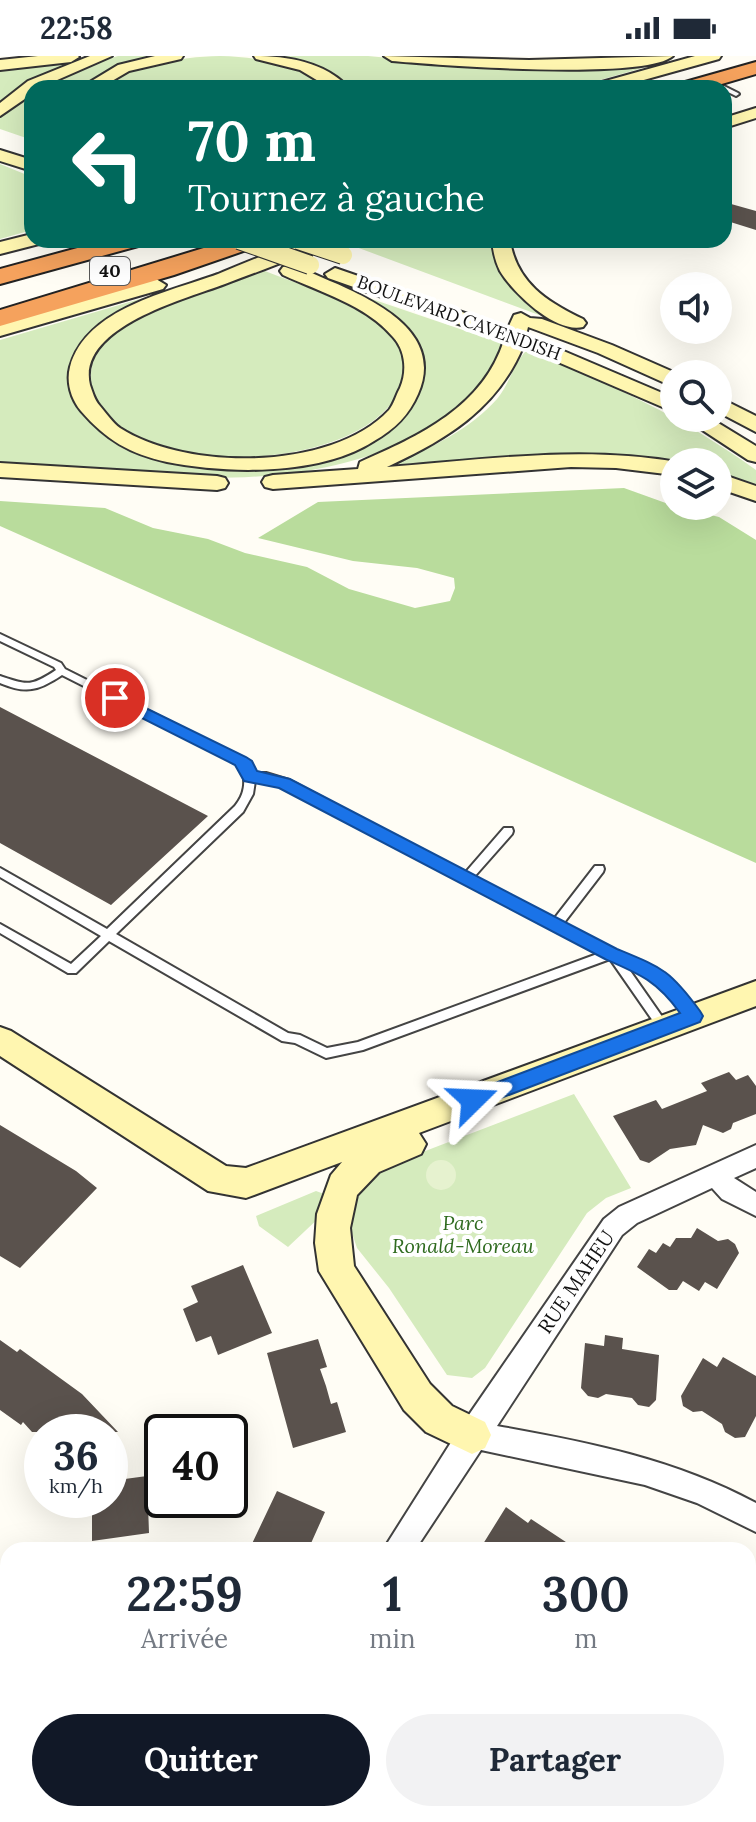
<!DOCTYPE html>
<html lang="fr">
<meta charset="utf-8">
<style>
body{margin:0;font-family:Lora,serif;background:#f2f2f3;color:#1f2937;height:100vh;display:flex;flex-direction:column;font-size:30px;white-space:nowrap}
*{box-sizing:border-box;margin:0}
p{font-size:26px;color:#747a83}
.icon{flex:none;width:44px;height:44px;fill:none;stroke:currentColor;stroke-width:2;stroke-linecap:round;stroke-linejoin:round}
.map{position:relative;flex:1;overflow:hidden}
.side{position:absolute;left:0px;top:1486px;width:756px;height:280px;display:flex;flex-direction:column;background:#fff;border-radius:24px 24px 0 0;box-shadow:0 8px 32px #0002}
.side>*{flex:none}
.guide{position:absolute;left:24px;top:24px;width:708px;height:168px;border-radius:24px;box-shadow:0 8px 32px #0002;background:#00695c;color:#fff;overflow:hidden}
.buttons{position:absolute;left:660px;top:216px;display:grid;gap:16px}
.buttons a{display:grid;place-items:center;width:72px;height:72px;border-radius:50%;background:#fff;box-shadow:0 8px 32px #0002;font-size:40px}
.speed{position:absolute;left:24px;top:1358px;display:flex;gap:16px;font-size:40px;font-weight:700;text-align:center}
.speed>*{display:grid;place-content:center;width:104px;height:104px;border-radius:50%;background:#fff;box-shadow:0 8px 32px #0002;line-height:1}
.speed small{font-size:20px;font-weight:400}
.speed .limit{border:4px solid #111;border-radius:12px;background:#fff;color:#111}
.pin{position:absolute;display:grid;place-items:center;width:68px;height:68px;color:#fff;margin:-34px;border:4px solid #fff;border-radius:50%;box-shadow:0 2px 8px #0007}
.me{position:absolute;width:88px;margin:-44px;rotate:69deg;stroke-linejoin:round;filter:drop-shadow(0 0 6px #0008)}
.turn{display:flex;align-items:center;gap:28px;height:168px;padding:0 32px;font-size:36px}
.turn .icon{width:104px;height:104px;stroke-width:2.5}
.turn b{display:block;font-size:56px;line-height:68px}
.eta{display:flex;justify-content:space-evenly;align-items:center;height:136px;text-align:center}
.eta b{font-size:48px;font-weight:800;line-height:56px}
.action{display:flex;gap:16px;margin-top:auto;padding:16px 32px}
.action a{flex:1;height:92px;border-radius:48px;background:#111827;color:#fff;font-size:32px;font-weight:800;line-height:92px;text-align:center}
.action a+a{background:#f2f2f3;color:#1f2937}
.status{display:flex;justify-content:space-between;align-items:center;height:56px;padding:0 40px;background:#fff;direction:ltr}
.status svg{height:22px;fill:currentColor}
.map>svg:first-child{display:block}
</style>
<div class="status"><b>22:58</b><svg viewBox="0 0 49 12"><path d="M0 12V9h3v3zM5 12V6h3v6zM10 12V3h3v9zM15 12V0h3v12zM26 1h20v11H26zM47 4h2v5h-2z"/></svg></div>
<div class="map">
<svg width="756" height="1766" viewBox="0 0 756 1766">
<rect width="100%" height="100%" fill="#fffdf5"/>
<path fill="#d5ebbd" d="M118 0H159L112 14 81 32H35L83 10Z
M220 0C262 1 297 9 331 32H97C134 9 177 1 220 0Z
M280 0H368L475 10 624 9 674 3 572 32H348L307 7Z
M78 3 32 24 0 47V12Z
M32 34V84L0 73V61Z
M0 108 32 121V174L0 183Z
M360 184H494L493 189 566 269 348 188Z
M265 215C305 231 359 245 389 277 402 290 408 310 402 328 368 427 86 427 91 318 94 257 219 229 265 215Z
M360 239 507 289C494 315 475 342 452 361 442 370 426 375 414 381 287 445 137 417 0 409V284L143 242 146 244 104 268 76 348C116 415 214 418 282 409 293 408 308 408 318 404 336 398 354 382 370 372 405 350 426 347 422 301L357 241Z
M526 295C608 325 685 363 756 414V433L718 419V406L557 399 397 410V406C433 391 470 373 497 343 509 329 514 307 526 295Z
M574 1038 631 1132 606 1142 587 1157 485 1312 472 1322 447 1319 389 1232 357 1192 352 1177 351 1151 360 1132 381 1112Z
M316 1135 327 1139 322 1159 288 1191 259 1170 256 1160Z"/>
<path fill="#b9dc9c" d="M624 432 674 450 719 461 756 484V807L0 470V445L105 452 153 472 208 483 245 497 307 511 349 533 415 552 450 545 455 532 454 522 417 512 353 505 258 482 318 446Z"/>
<path fill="#e6f2cf" d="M426 1119a15 15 0 1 1 30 0a15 15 0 1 1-30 0Z"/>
<path fill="#5a524d" d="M724 146 756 155V174L724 164Z
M0 651 208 760 111 849 0 787Z
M729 1016 736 1024 748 1019 756 1030V1058L733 1067 731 1073 723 1077 703 1069 696 1089 670 1093 649 1107 640 1104 613 1060 656 1044 662 1053 707 1035 701 1027Z
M0 1069 76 1115 97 1132 20 1212 0 1200Z
M697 1172 718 1185 728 1183 735 1188 739 1197 717 1233 705 1226 699 1235 683 1225 677 1234H669L637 1211 649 1193 656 1197 663 1187 670 1191 676 1182H691Z
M243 1209 272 1277 218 1299 211 1280 196 1286 183 1253 198 1246 191 1230Z
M605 1279 623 1282 622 1293 659 1299 656 1344 649 1351 638 1349 632 1342 606 1338 598 1342 588 1340 581 1332 585 1287 604 1290Z
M318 1283 327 1311 320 1313 326 1330 331 1348 337 1346 346 1376 293 1392 267 1297Z
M0 1284 17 1296 20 1293 82 1338 118 1376H32L23 1366 21 1369 0 1354Z
M723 1301 756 1320V1360L745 1381 735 1382 725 1376 722 1368 702 1355 693 1356 683 1350 681 1340 703 1302 717 1311Z
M147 1420 149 1477 92 1485V1444H110V1425Z
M277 1435 325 1456 308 1494H249Z
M506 1451 528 1467 531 1463 578 1494H492L483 1488Z"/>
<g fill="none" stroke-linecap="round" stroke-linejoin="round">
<g stroke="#444" stroke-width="4">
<path id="lane" d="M724 30 738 37 739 38 736 40 724 34V32H721Z
M0 578 61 607 65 613 244 703 251 707 254 717H266L289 724 465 817 504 772H512L513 775 512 778 474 821 554 863 595 810H603L604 813 603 816 563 868 662 918 679 933 699 960 697 963H689C671 938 654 921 626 909L670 972 668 975 664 977 660 975 610 903 363 994 326 1002 295 987 282 985 109 885 76 917H68L0 877V868L71 908 101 880 0 821V812L107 873 235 750C245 738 246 726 242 711L236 707 62 619C38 635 26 638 0 627V620C27 629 31 631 56 614L54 611 0 585ZM255 725H266L281 730 600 897 358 986 327 992 300 979 288 977 116 878 243 756 253 738Z"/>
</g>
<g stroke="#444" stroke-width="4">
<path id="street" d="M756 1089V1112L734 1122 756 1136V1160L722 1143 712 1132 637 1167 622 1179 497 1370C587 1386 674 1403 756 1447V1476L697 1447 645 1429 481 1394 415 1494H383L462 1369 604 1163 619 1151Z
M756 1587V1630L748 1633V1590Z
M219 1758H251L248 1766H216Z
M662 1758H695L692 1766H659Z"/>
</g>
<g stroke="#333" stroke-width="4">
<path id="secondary" d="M38 0H78L79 1 71 6 0 14V4Z
M90 0H112L39 32H32V38L0 60V47L28 25Z
M155 0H183L181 3 129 15 100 32H80L118 9Z
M254 0C288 0 325 6 349 32H330L300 14 256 3Z
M384 0 529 4 673 0C644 25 437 9 392 5Z
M695 0H721L719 3 615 32H589L591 29Z
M756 52V62L724 72V62Z
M0 94 32 104V115L0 105Z
M32 178V184H41L39 188 0 198V186Z
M309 184 318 190 316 194C285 205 255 217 225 228 186 243 76 271 90 329 93 337 94 343 100 350 106 357 113 367 120 372 187 415 332 415 389 354 394 348 396 339 400 332 407 316 406 295 393 281 366 249 320 236 283 219L280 215 283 211 290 209C305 213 320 221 335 227 380 247 444 279 418 338 409 359 395 373 374 385 320 420 228 418 167 406 130 398 106 384 81 355 71 343 66 326 70 311 86 252 169 236 218 218 248 206 278 192 309 184Z
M492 184H510C516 226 547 246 583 263L586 267 583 271C556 278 513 237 500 215 495 205 493 195 492 184Z
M335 212 508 272 514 259 521 257 530 262 542 263 612 289 678 318H674V330L667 328 598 297 528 271 526 279 674 342V356L523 291C497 353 446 384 387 411 483 404 581 389 677 406H674V419L616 412 571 411 273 433 265 431 262 426 265 421 273 419 358 413 360 406C419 380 483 351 504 284L328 222 325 218Z
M156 223 166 229 163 233 0 280V268Z
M718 341 756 360V376L718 356Z
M684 362H710L756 390V406L748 404Z
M0 407 217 420 225 422 228 427 225 432 217 434 0 421Z
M718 417 756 430V445L718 432Z
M756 925V950L419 1077 426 1088 421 1098 379 1116 357 1139 350 1172 354 1210 430 1328 452 1350 485 1366 491 1379 485 1392 472 1398 426 1376 404 1354 319 1215 315 1187 317 1158 331 1119 342 1106 246 1142 208 1135 0 1000V971L11 975 226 1110 246 1112Z"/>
</g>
<g stroke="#222" stroke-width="4">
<path id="highway" d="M756 6V18L708 32H675L678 28Z
M107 184H146L142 189 0 228V213Z
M230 184H265L261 189 174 219 0 270V254Z"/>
</g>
<use href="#lane" fill="#fff" fill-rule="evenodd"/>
<use href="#street" fill="#fff" fill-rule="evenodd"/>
<use href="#secondary" fill="#fff6b0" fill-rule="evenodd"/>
<use href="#highway" fill="#f5a25d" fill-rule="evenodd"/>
<g stroke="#333" stroke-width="20" stroke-linecap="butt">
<path id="secondary-bridge" d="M239 184 310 209
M298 184 343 199"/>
</g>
<use href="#secondary-bridge" stroke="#fff6b0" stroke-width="18"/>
</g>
<path fill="#1a73e8" stroke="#114b97" stroke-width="2" d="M115 637 246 701 252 705 257 715 290 723 617 893C663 912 670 914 700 955L703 960 700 966 480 1050 473 1052 466 1050 463 1044 466 1038 680 957C657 925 640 918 605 903L279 732 244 725 235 709 110 646 107 642Z"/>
<g text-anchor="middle" stroke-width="8" stroke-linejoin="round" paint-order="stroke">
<rect fill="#fff" stroke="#585858" stroke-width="2" x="90" y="201" width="40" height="28" rx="6"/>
<g font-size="18" font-weight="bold" fill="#111">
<text x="110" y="221">40</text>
</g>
<g font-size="18" fill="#111" stroke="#fff">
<text transform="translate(459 262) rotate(20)" y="6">BOULEVARD CAVENDISH</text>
</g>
<g font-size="20" font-style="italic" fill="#2f6b1f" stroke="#fff">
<text x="463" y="1174">Parc<tspan x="463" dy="23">Ronald-Moreau</tspan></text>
</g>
<g font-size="20" fill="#111" stroke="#fff">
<text transform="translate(576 1226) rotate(-56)" y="7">RUE MAHEU</text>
</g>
</g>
</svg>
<div class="buttons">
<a><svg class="icon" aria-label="sound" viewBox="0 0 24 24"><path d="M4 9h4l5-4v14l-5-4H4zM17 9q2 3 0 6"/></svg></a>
<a><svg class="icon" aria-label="search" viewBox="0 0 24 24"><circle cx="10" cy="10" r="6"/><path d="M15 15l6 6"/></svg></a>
<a><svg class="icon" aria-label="layers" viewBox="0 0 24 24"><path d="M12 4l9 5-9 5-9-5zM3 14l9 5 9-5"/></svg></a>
</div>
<div class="speed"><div>36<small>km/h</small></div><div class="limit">40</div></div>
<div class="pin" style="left:115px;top:642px;background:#d93025"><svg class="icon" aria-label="arrive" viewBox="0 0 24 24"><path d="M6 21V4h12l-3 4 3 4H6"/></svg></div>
<svg class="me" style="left:473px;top:1044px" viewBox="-20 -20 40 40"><path d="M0-17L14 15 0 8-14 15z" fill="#1a73e8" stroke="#fff" stroke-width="4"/></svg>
<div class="guide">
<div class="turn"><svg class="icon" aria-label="left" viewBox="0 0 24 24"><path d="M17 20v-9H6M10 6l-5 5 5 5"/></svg><div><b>70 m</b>Tournez à gauche</div></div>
</div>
<section class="side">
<div class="eta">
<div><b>22:59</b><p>Arrivée</p></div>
<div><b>1</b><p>min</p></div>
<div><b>300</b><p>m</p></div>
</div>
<div class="action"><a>Quitter</a><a>Partager</a></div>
</section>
</div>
